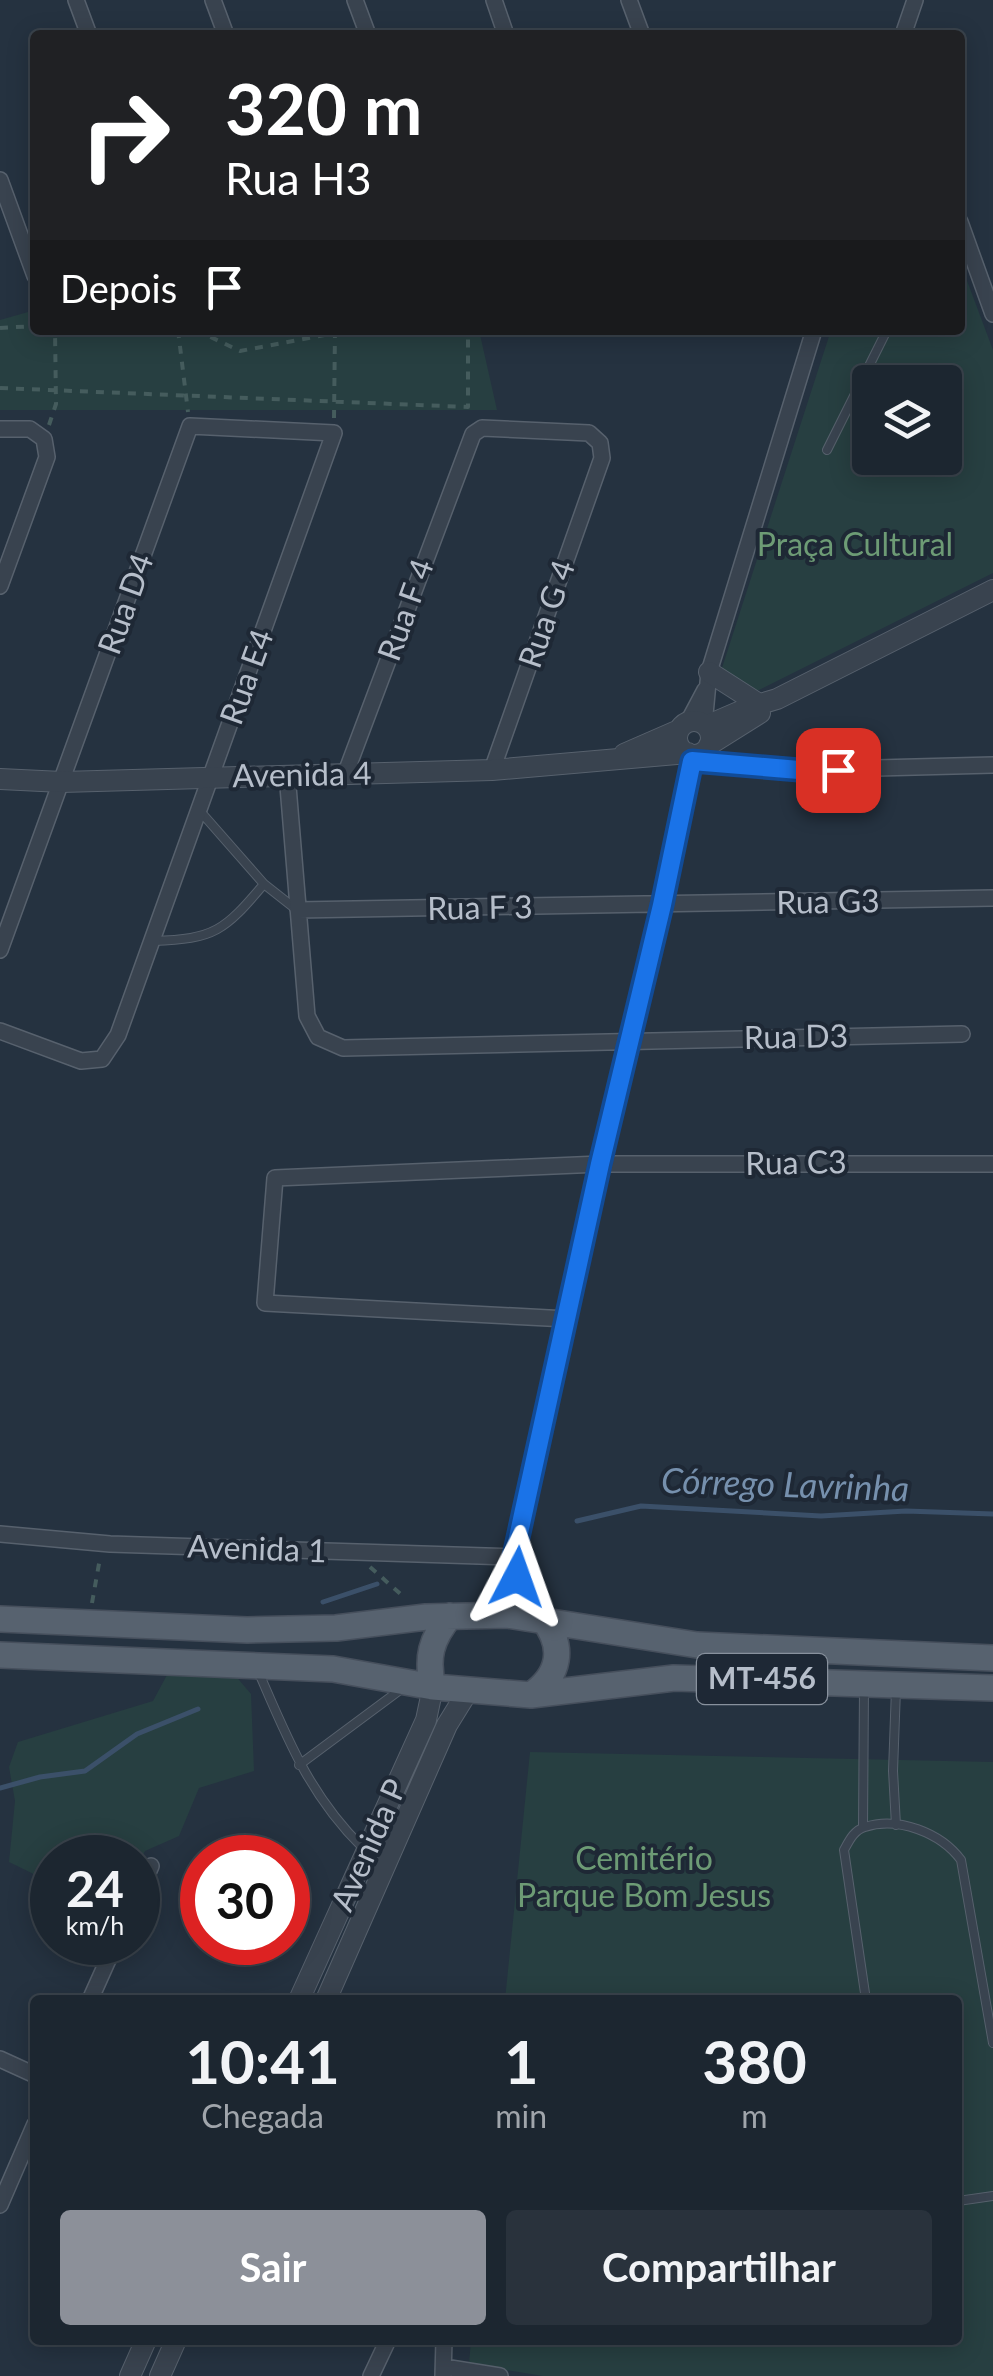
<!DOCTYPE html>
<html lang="pt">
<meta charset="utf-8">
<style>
body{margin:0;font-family:Lato,sans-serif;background:#29323c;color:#f1f3f6;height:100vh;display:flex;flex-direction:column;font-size:38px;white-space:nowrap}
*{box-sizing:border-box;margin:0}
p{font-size:32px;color:#a0a5ab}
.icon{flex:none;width:55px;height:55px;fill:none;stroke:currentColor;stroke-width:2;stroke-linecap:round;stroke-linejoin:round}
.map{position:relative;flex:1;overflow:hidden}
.drawer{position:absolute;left:30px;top:1995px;width:932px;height:350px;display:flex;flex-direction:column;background:#1c2630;border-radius:10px;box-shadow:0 5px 25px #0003,0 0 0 2px #3a434c}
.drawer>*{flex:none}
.banner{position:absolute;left:30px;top:30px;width:935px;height:305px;border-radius:10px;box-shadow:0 5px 25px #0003,0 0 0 2px #3a434c;background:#202124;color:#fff;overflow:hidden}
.tools{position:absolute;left:852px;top:365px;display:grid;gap:20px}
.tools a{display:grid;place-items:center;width:110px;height:110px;border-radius:10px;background:#1c2630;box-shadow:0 5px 25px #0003,0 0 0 2px #3a434c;font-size:50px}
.speed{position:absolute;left:30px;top:1835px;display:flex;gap:20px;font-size:50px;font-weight:700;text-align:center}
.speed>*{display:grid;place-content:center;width:130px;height:130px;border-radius:50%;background:#1c2630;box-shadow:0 5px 25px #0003,0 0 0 2px #3a434c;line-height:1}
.speed small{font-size:25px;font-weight:400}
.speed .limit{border:15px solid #d22;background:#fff;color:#111}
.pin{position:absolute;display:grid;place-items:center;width:85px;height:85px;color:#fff;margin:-42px;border-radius:20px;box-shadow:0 5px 15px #0006}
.me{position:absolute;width:110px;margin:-55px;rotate:4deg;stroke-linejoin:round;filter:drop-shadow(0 0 8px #0008)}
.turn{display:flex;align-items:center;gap:35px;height:210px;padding:0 30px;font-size:45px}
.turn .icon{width:130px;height:130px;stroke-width:2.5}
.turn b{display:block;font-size:70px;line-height:85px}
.then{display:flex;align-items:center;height:95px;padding:0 30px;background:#0003;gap:20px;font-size:38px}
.eta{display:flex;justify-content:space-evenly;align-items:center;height:170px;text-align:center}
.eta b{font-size:60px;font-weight:700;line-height:70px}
.cta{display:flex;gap:20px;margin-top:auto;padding:20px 30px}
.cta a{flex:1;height:115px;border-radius:10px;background:#8c9099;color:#fff;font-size:40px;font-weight:700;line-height:115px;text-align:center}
.cta a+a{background:#29323c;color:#f1f3f6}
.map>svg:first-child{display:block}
</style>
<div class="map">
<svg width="993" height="2376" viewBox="0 0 993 2376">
<rect width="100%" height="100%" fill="#253240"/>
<path fill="#273f41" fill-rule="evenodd" d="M960 262 993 350V573L757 691 721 671 831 330H960ZM870 382H945V458H870Z
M35 310V330H479L497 410H0V320Z
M168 1673 234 1674 251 1694 254 1771 199 1788 179 1836 145 1851 138 1865V1858H52V1883L9 1862 15 1801 9 1767 18 1742 153 1701Z
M530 1752 993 1762V2376H543L469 2364 471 2340H958V2000H505Z"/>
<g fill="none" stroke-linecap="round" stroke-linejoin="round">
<path stroke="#3b5069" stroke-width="5" d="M577 1521 641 1506 821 1516 906 1511 993 1514
M323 1602 377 1584
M0 1788 40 1777 85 1771 137 1734 198 1709"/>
<g stroke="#57616d" stroke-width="10">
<path id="service" d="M827 450 887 330
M199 810 264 884 297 910
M153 941C215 939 224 931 264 884
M259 1673C288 1740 310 1796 363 1848
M896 1689 893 1771 896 1825
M299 1765 404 1687
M863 1827 864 1688
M866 2000 844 1850C849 1841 854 1830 865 1827 898 1816 941 1833 961 1860L993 2043
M958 2201 993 2196"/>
</g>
<g stroke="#57616d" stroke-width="18">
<path id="minor" d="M76 0 89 35
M213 0 226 35
M355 0 368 35
M494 0 506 35
M629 0 642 35
M903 35 915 0
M0 180 35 276
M960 222 993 314
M0 429H30L44 439 47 457 0 586
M688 722 705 690
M704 725 709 672 814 330
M692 761 799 770 993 765
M287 774 307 1016 318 1037 343 1048 962 1034
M345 775 473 434 482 428 589 433 600 443 602 458 492 770
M298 910 993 898
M0 950 190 426 334 433 118 1035 102 1059 81 1061 0 1031
M567 1319 265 1303 275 1178 600 1164H993
M0 1534 110 1544 514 1557
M514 1557 519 1590 542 1619
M480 1615 494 1597 514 1557 694 754
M138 1896 151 1866
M90 2000 116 1942
M0 2059 35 2075
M0 2205 35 2124
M444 2367 500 2376
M371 2376 388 2340
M443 2376 444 2340"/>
</g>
<g stroke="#57616d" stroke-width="22">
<path id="tertiary" d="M709 672 759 704
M677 738a17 17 0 1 1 34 0a17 17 0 1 1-34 0Z
M706 726 750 707 777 699 993 590
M709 745 760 713
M624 754 679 730
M0 779 62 782 492 770 688 753
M299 2000 426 1720 433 1687
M326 2000 447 1725 468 1691
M130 2376 146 2340
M160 2376 176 2340"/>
</g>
<g stroke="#464f5c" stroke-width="28">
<path id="primary" d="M0 1619 247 1630 336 1628 426 1617 507 1615 697 1645 993 1658
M0 1655 333 1669 433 1687 531 1695 674 1678 993 1688
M433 1687C426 1658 431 1639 450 1616
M531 1695C560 1675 565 1647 543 1619"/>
</g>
<path stroke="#455c5d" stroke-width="4" stroke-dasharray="8 8" stroke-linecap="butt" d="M0 328 35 326
M178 330 188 412
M196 330 240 351 335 333 381 330
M0 388 468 407V330
M334 418 335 330
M49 425 56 404 55 330
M370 1567 404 1597
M92 1603 100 1558"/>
<use href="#service" stroke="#39434f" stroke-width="8"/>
<use href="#minor" stroke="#39434f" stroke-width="15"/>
<use href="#tertiary" stroke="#39434f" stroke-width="20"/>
<use href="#primary" stroke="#57626f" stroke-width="25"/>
</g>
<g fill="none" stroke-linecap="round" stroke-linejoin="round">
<g stroke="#114b97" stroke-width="25">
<path id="route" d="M517 1577 514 1556 524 1510 600 1164 662 905 692 761 799 770H838"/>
</g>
<use href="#route" stroke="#1a73e8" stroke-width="18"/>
</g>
<g text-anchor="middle" stroke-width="8" stroke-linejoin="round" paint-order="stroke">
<rect fill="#1e2835" stroke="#88919d" stroke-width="2.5" x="697" y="1654" width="130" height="50" rx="8"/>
<g font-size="30" font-weight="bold" fill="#b6beca">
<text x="762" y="1689">MT-456</text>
</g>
<g font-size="32" fill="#6d9b75" stroke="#1e2835">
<text x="855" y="556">Praça Cultural</text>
<text x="644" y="1870">Cemitério<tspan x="644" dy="37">Parque Bom Jesus</tspan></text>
</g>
<g font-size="32" fill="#b6beca" stroke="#1e2835">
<text transform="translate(126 604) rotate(-70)" y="11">Rua D4</text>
<text transform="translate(406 610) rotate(-70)" y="11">Rua F 4</text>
<text transform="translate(547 614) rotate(-71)" y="11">Rua G 4</text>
<text transform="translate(247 677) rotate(-70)" y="11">Rua E4</text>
<text transform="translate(302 775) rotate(-1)" y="11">Avenida 4</text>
<text transform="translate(828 902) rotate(-1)" y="11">Rua G3</text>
<text transform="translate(480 908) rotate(-1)" y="11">Rua F 3</text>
<text transform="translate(796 1037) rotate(-1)" y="11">Rua D3</text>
<text transform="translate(796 1163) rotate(-1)" y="11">Rua C3</text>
<text transform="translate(257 1549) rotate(2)" y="11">Avenida 1</text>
<text transform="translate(369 1845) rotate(-66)" y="11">Avenida P</text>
</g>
<g font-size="35" font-style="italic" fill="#7690ad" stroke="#1e2835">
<text transform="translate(785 1485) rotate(2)" y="12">Córrego Lavrinha</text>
</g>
</g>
</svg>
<div class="tools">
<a><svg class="icon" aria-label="layers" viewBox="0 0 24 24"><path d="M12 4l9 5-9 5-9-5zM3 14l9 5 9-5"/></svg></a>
</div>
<div class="speed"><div>24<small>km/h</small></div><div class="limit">30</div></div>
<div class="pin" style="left:838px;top:770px;background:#d93025"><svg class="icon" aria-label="arrive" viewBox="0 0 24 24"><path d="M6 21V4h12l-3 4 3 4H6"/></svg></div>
<svg class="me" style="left:517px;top:1577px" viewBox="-20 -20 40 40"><path d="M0-17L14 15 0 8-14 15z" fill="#1a73e8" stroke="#fff" stroke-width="4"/></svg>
<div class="banner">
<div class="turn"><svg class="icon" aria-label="right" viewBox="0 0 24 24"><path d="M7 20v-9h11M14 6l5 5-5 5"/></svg><div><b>320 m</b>Rua H3</div></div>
<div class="then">Depois<svg class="icon" aria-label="arrive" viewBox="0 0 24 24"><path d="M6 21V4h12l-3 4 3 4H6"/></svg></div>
</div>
<section class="drawer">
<div class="eta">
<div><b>10:41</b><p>Chegada</p></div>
<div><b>1</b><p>min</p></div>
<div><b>380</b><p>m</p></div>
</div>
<div class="cta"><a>Sair</a><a>Compartilhar</a></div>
</section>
</div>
